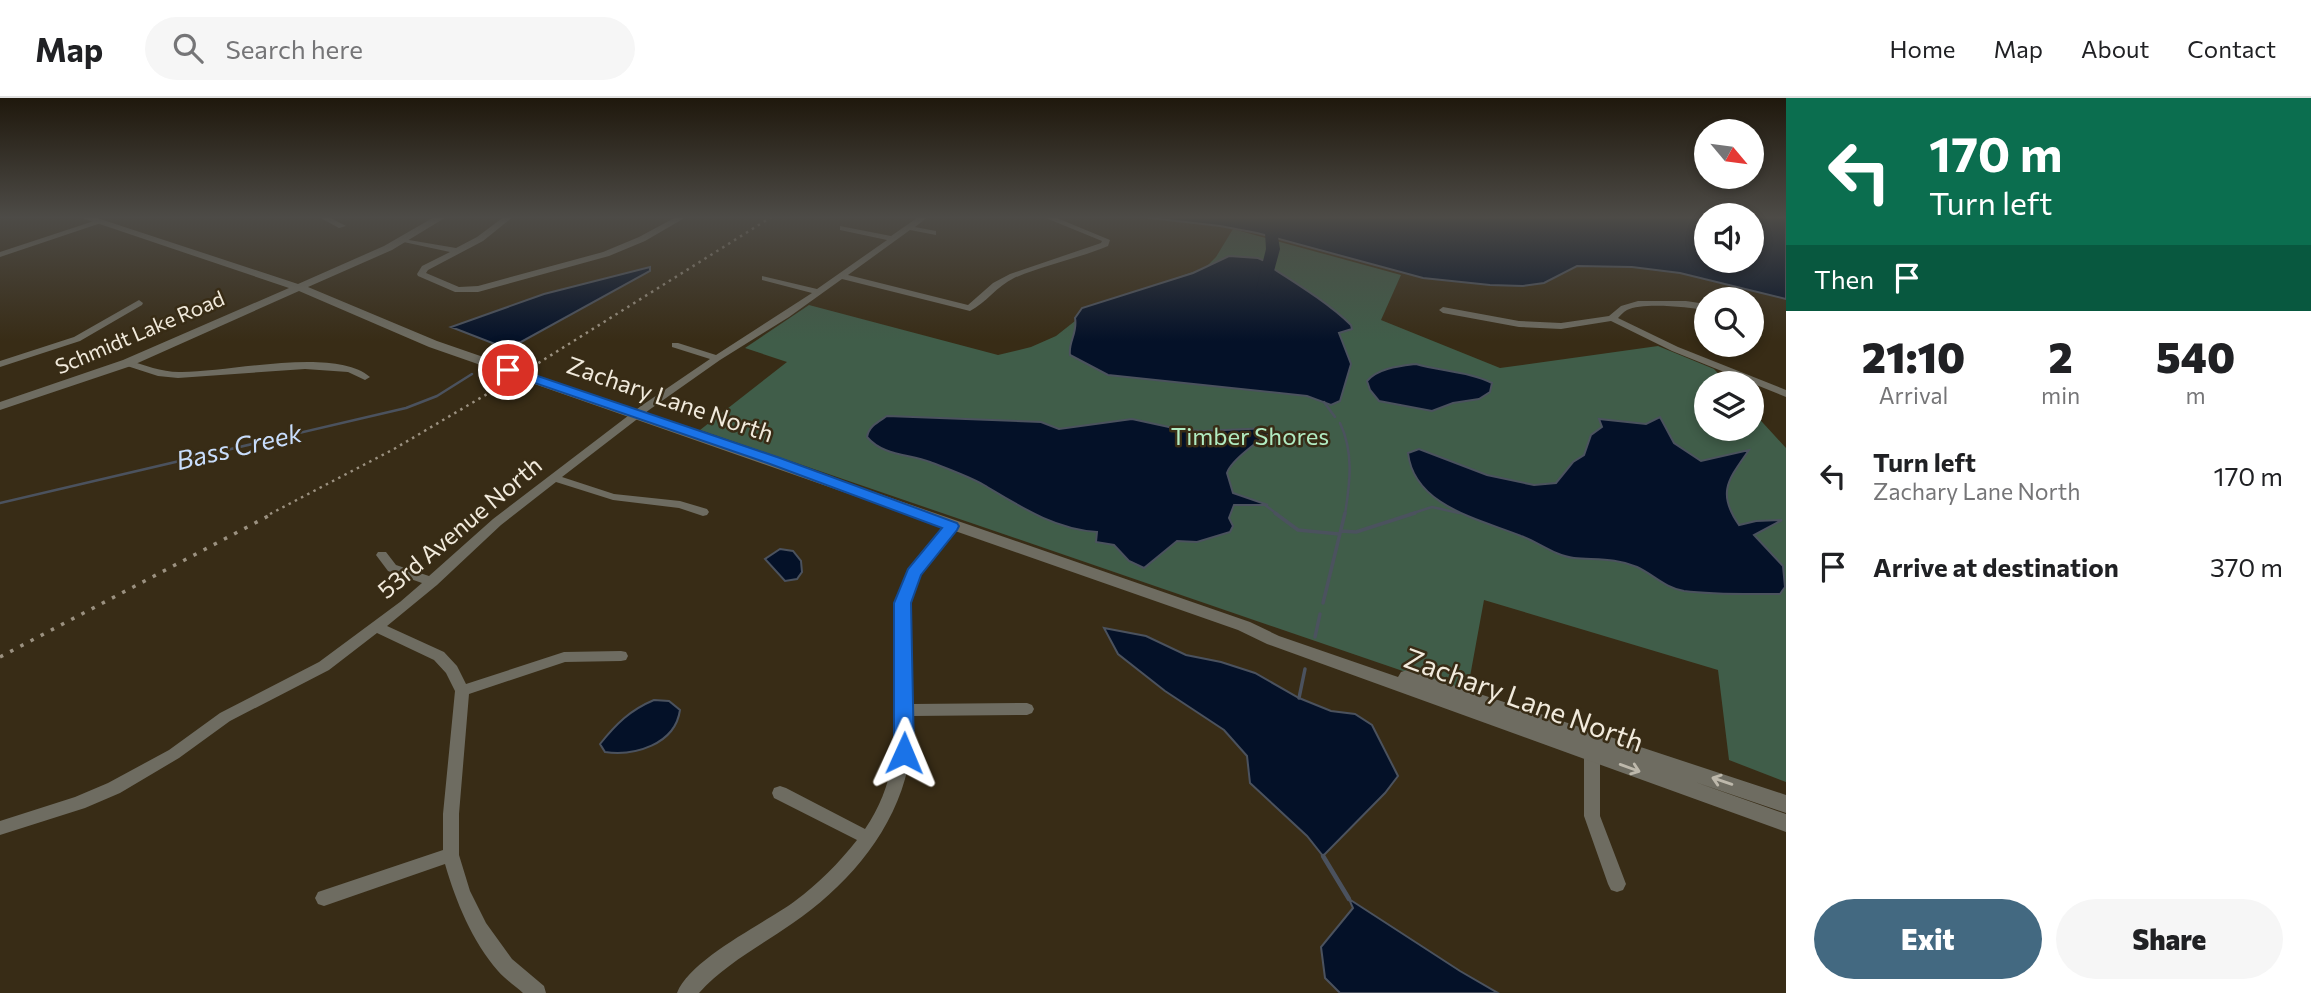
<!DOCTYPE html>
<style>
body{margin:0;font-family:Commissioner,sans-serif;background:#f6f6f6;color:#202124;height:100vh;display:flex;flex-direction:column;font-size:26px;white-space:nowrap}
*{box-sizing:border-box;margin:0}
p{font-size:23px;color:#757577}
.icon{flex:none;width:38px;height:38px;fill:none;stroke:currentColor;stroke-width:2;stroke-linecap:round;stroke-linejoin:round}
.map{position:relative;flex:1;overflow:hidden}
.drawer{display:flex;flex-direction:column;background:#fff;width:525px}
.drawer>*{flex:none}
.hud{background:#0b6e4f;color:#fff;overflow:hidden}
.needle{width:46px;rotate:119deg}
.buttons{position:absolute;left:1694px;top:21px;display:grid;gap:14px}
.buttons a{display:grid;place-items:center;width:70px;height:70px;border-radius:50%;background:#fff;box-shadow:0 4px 10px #0003;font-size:35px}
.pin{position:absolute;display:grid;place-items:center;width:60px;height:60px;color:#fff;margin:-30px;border:4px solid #fff;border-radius:50%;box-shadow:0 2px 7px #0007}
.me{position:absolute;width:77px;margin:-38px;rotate:1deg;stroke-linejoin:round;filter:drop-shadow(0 0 5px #0008)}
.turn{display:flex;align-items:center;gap:24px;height:147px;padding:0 28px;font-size:32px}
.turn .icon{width:91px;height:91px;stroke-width:2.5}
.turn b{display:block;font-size:49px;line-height:60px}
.then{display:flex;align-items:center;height:66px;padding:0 28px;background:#0003;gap:14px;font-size:26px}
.eta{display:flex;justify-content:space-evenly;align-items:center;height:119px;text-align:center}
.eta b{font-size:42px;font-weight:800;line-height:49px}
.cta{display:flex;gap:14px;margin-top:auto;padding:14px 28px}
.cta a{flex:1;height:80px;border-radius:42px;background:#436981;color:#fff;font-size:28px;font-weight:800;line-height:80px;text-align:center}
.cta a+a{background:#f6f6f6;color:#202124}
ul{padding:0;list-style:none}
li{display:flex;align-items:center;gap:21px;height:91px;padding:0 28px}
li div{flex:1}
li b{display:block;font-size:26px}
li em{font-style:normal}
header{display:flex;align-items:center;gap:42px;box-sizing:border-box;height:98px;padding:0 35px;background:#fff;border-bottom:2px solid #e0e0e0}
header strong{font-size:33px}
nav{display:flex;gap:38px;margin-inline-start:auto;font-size:24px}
.search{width:490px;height:63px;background:#f6f6f6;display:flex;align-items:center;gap:18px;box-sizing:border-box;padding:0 24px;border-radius:38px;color:#757577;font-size:26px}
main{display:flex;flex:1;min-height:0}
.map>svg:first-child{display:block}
</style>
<header>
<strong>Map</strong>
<div class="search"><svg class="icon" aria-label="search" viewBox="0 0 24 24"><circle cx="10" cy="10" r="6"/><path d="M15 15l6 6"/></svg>Search here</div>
<nav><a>Home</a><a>Map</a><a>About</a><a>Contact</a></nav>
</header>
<main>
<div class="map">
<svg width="1786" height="895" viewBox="0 0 1786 895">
<rect width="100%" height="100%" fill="#382c16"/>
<path fill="#405d49" d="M1233 131 1401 177 1381 222 1500 270 1658 248 1714 271 1727 285H1706V331H1752V313L1786 350V684L1729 662 1718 572 1484 502 1467 595 700 332 787 264 745 250 809 207 998 257 1031 249 1056 238 1075 223 1081 212 1205 170 1216 159Z"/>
<path fill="#041128" stroke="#4b525e" stroke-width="2" d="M1133 118H1706V163H1752V118H1786V201L1680 175 1632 169 1577 168 1544 185 1523 188 1490 187 1423 180 1257 135 1220 128Z
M1229 158 1258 160 1274 167V171C1299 187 1331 207 1351 227L1352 231 1339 235 1351 266 1340 303 1331 307 1307 298 1108 277 1070 257C1068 244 1078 235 1075 220L1082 210 1193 175Z
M650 169V173L521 244 500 248 451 229 544 196Z
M1416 266C1440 273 1471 274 1492 285L1490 294 1479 301 1453 305 1432 313 1379 303 1370 292 1367 283C1378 270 1400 268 1416 266Z
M887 318 1041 324 1059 331 1132 321 1178 331 1202 333 1271 330 1274 333C1262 340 1231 362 1227 375L1233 395 1268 407H1234L1229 420 1233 428 1230 434 1197 444 1177 443 1144 470 1129 463 1114 447 1096 444 1097 434C1054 431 1021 409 984 387 968 378 948 371 930 364 909 356 883 358 867 339 869 328 878 324 887 318Z
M1660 319 1674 345 1701 363 1749 352C1729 381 1716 394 1739 427L1756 423 1782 422 1754 437 1783 468 1785 489 1780 496C1748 496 1715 497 1684 493 1665 490 1654 477 1637 469 1616 460 1597 462 1574 460 1555 458 1538 444 1521 438 1479 421 1414 408 1408 355L1419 351 1487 377 1534 387 1556 385 1573 364 1584 357 1591 337 1602 329 1599 321 1646 326Z
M780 451 793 453 801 463 802 474 797 481 785 483 765 461Z
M1104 530 1146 538 1186 557 1221 564 1255 575 1299 600 1331 613 1355 616 1372 627 1398 678 1385 695 1323 758 1307 738 1250 685 1247 658 1224 632 1165 593 1118 556Z
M654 602 669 603 680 612C675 647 634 658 605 654L600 646C616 626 630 612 654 602Z
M1349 801 1460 873 1498 895H1340L1325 880 1321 849 1353 810Z"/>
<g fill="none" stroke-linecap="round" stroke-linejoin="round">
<path stroke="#4b525e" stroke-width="2.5" d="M510 255 512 246
M1324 304 1335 319
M1340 325C1354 354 1350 385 1345 416
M0 405 406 310 437 298 472 276
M1265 407 1277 416
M1410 416 1432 409 1459 415"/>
<path stroke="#4b525e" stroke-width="3.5" d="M1275 415 1298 432 1339 436
M1341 433 1356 434 1415 415
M1323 505 1345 415
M1315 539 1320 516
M1299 600 1305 571"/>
<path stroke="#4b525e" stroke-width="4.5" d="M1323 758 1349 801"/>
<path fill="#041128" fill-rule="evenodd" d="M1236 118H1252L1277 133 1280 151 1268 195 1263 196 1256 192 1266 151 1265 135Z"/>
<path fill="#6e6c61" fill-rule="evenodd" d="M317 118H327L346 128 339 130Z
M505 118H514L483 143 428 172 426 175 459 189 478 188 603 154 639 139 678 118H688L645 143 609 158 478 194H455L418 178 417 176 422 168 450 154 399 143 403 141 456 150 477 139Z
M920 118H929L915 129 936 133V137L910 132 848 177 968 207 993 185 1010 176 1101 145 1102 143 1041 118H1052L1110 142 1108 148C1077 161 1044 167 1014 180 997 188 986 205 970 213L842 181 789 219 720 262 649 312 562 379 614 396 680 403 707 411 709 414 707 417 703 418 679 410 613 402 556 384 501 427 437 487 387 528 444 554 457 568 466 586 564 554 621 553 626 554 628 558 626 562 621 563 565 564 469 596 459 716V757L470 793 486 825 512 861 544 888 546 895H523C515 888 505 881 498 873 472 843 456 804 445 766L324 808 318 806 315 800 318 794 443 752V716L455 593 446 575 434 562 377 535 329 572 230 623 179 660 120 695 85 710 0 737V723L75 699 108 685 169 652 220 615 319 564 400 504 422 485 388 473 376 457 378 454H386L396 467 429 478 493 421 641 308 710 261 672 249V245H678L716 257 812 195 762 182V178L817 191 887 142 840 132V128L891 138Z
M97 122 104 124 0 159V154Z
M139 202 143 205 142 207 80 243 0 269V263L74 239Z
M1638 203H1686L1706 206V212C1689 209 1642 204 1627 212 1623 214 1621 217 1618 220L1678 249 1786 292V299L1672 253 1611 223 1561 231 1519 229 1443 215 1439 212 1443 209 1519 223 1561 225 1609 218 1621 208Z
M127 262C145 267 161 274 179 274 227 275 334 248 370 279L365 282 348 274 305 271 178 280 158 278 124 267 122 265Z
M951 424 957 428C945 444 929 458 920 476 900 513 911 566 912 606L1027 605 1032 607 1034 611 1032 615 1027 617 912 618C912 639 911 660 905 681 888 741 843 791 793 825 760 848 725 866 699 895H677C691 860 764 826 795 803 818 786 839 765 857 742L774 700 772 695 774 690 780 688 786 690 865 731C901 679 898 620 896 560 896 537 893 513 900 491 909 465 929 445 947 425Z
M1592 651 1597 653 1600 657V718L1626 786 1623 792 1617 794 1611 792 1608 786 1584 718V657L1587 653Z"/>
<path fill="#6e6c61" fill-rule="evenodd" d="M76 118H91L298 186 384 148 436 118H448L392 152 308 189 437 243 1250 524 1279 538 1398 579 1401 574 1407 572 1786 697V715L1695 684 1786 716V734L1267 546 1238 532 429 249 299 193 131 268 0 312V304L123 262 289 190Z"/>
<path stroke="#9b9180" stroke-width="2.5" stroke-dasharray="2.5 4.5" stroke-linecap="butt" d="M270 416 394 351 521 276 773 118"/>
<path stroke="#9b9180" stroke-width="3.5" stroke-dasharray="3.5 8" stroke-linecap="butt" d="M0 559 274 415"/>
</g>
<defs><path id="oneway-shaft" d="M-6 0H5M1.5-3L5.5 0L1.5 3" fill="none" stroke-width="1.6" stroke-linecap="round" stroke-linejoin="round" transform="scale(1.75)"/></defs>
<g stroke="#bdb8ab">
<use href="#oneway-shaft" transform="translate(1630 670) rotate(20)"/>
<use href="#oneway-shaft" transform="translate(1722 683) rotate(-161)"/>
</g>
<linearGradient id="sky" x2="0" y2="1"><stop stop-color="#1f180c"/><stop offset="0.49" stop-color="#4d4b47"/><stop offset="1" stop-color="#4d4b47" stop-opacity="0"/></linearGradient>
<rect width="1786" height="243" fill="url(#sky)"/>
<path fill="#1a73e8" stroke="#114b97" stroke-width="2" d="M508 268 780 360 957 425 959 428 957 432 921 477 911 505 914 655 911 660 904 663 897 660 894 655V505L908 471 942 430 770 366 503 274V269Z"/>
<g text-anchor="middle" stroke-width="5" stroke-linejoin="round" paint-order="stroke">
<g font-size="21" fill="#f1eadc" stroke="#382c16">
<text transform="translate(140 235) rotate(-23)" y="7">Schmidt Lake Road</text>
</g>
<g font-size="24" fill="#f1eadc" stroke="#382c16">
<text transform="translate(670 302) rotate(19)" y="8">Zachary Lane North</text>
<text transform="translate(460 430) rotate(-40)" y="8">53rd Avenue North</text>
</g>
<g font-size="24" fill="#b1ebc2" stroke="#382c16">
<text x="1250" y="347">Timber Shores</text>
</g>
<g font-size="26" font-style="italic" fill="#c8ddfc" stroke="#382c16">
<text transform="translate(239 349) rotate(-13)" y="9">Bass Creek</text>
</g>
<g font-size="28" fill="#f1eadc" stroke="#382c16">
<text transform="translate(1524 602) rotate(20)" y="10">Zachary Lane North</text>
</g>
</g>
</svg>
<div class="buttons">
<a><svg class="needle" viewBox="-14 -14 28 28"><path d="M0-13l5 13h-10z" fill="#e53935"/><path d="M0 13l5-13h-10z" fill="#757577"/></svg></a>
<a><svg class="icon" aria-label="sound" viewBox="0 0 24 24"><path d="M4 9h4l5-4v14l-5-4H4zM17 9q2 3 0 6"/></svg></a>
<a><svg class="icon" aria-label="search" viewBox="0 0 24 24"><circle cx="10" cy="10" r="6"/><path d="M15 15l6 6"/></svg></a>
<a><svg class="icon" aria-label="layers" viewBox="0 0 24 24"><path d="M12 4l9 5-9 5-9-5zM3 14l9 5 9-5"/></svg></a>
</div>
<div class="pin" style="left:508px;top:272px;background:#d93025"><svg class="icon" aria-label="arrive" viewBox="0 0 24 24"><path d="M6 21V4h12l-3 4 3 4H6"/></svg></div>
<svg class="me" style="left:904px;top:655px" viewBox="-20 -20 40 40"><path d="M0-17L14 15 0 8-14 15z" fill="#1a73e8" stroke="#fff" stroke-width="4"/></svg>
</div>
<section class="drawer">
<div class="hud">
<div class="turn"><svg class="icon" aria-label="left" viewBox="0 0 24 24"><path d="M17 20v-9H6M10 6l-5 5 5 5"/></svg><div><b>170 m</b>Turn left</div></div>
<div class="then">Then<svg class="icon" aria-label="arrive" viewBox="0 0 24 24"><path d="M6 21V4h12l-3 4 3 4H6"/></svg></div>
</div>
<div class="eta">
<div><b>21:10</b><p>Arrival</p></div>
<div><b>2</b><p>min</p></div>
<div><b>540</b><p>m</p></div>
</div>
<ul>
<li><svg class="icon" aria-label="left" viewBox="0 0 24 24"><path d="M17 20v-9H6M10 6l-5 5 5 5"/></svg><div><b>Turn left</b><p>Zachary Lane North</p></div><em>170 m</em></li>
<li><svg class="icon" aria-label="arrive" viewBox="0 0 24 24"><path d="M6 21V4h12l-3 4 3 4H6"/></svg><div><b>Arrive at destination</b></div><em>370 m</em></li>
</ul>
<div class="cta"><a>Exit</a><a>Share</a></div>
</section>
</main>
